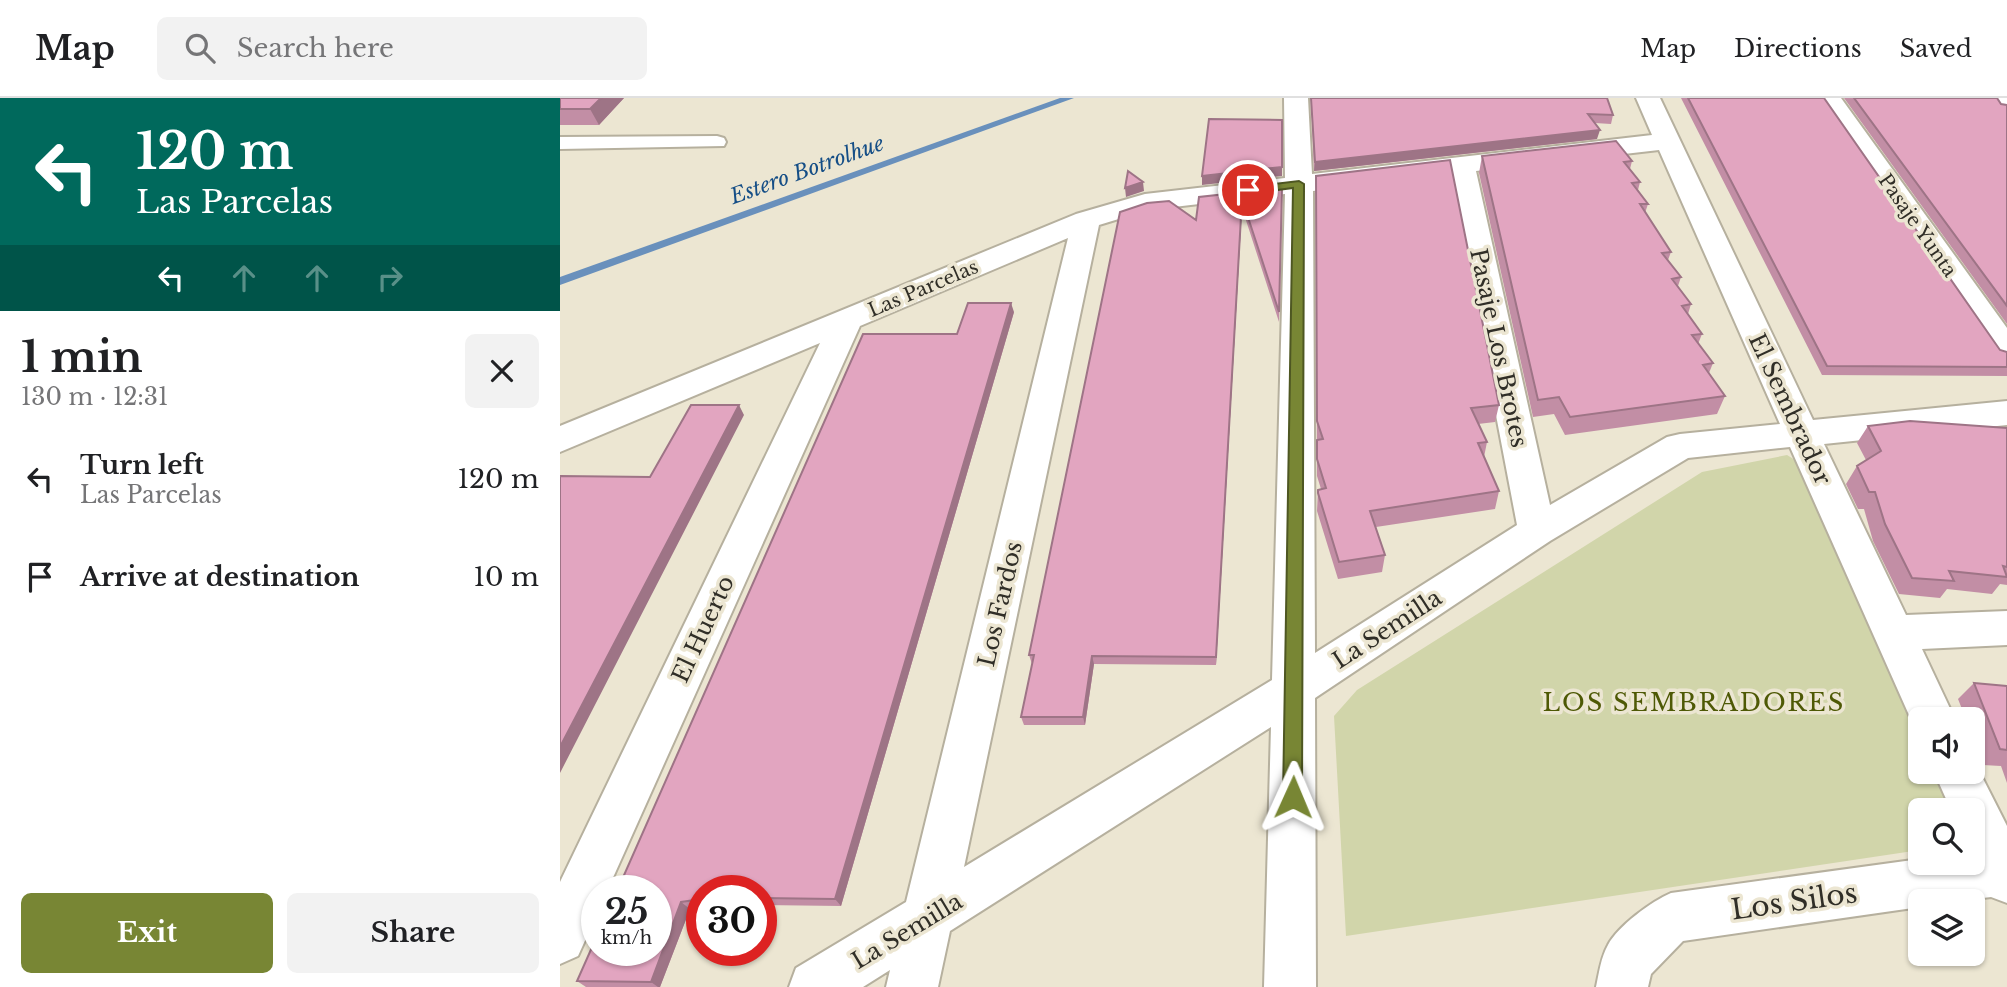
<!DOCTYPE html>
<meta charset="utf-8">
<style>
body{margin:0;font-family:"Libre Baskerville",serif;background:#f2f2f2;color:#202124;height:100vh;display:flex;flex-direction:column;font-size:26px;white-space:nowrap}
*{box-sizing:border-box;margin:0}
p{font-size:23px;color:#757577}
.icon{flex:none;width:38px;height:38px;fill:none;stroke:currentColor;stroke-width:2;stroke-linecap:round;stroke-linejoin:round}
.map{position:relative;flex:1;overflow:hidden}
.side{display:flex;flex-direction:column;background:#fff;width:560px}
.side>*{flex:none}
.hud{background:#00695c;color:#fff;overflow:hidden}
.tools{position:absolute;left:1348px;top:609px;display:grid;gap:14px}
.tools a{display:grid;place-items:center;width:77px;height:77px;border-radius:10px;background:#fff;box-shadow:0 2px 5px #0004;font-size:35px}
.speed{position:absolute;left:21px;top:777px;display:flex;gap:14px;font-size:35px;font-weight:700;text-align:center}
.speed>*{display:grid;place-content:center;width:91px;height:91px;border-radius:50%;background:#fff;box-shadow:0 2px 5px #0004;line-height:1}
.speed small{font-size:18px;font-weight:400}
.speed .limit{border:10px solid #d22;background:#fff;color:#111}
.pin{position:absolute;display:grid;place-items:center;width:60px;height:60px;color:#fff;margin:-30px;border:4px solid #fff;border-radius:50%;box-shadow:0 2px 7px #0007}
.me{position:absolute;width:77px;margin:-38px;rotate:1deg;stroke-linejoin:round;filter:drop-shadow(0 0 5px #0008)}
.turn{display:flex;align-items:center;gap:24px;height:147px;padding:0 21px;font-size:32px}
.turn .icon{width:91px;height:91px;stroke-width:2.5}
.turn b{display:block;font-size:49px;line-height:60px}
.lanes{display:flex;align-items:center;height:66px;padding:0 21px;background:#0003;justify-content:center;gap:35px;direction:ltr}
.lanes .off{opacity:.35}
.round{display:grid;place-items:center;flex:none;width:74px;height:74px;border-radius:10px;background:#f2f2f2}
.summary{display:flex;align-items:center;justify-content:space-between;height:119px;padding:0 21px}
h1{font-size:42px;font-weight:700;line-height:52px}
.button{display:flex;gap:14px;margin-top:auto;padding:14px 21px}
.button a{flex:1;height:80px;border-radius:10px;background:#788634;color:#fff;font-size:28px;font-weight:700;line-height:80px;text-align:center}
.button a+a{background:#f2f2f2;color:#202124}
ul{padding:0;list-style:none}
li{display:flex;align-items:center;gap:21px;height:98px;padding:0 21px}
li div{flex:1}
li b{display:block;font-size:26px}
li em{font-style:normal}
header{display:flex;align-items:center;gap:42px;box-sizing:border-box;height:98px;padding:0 35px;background:#fff;border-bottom:2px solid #e0e0e0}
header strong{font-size:33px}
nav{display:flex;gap:38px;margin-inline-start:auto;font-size:24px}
.search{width:490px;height:63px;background:#f2f2f2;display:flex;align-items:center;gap:18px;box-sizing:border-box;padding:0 24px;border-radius:10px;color:#757577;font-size:26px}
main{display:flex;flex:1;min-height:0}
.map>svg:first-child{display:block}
</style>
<header>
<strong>Map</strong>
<div class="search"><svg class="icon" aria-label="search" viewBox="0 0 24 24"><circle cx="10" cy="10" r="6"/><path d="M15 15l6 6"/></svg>Search here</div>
<nav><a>Map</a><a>Directions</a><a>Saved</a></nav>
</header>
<main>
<section class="side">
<div class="hud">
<div class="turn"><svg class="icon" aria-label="left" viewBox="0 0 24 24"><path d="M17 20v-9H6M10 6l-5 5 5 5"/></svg><div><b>120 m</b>Las Parcelas</div></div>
<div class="lanes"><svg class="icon" aria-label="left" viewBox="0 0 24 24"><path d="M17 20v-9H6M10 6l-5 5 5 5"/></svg><svg class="icon off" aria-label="ahead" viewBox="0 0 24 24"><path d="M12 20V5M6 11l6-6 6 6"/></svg><svg class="icon off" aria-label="ahead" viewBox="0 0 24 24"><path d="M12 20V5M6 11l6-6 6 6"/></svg><svg class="icon off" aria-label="right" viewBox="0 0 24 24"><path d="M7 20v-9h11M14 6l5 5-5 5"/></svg></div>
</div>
<div class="summary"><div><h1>1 min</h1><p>130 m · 12:31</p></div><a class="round"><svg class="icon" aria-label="close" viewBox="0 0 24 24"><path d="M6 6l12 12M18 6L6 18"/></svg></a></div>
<ul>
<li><svg class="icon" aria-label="left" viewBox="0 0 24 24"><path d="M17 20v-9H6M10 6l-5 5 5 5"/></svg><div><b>Turn left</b><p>Las Parcelas</p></div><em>120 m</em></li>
<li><svg class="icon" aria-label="arrive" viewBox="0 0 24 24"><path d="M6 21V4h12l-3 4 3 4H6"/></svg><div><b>Arrive at destination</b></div><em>10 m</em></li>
</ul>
<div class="button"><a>Exit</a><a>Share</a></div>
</section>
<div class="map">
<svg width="1447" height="889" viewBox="0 0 1447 889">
<rect width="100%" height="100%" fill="#ece6d2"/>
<path fill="#d1d5aa" d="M1227 357 1235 362 1360 629V674H1381L1399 712H1360V752L786 838 774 618 797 592 1142 374Z"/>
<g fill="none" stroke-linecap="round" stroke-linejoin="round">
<path fill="#6990bc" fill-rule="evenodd" d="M500 0H514L0 187V179Z"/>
<g stroke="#b6b09e" stroke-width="4">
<path id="lane" d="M157 38 164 40 166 44 164 48 0 51V39Z"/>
</g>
<g stroke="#b6b09e" stroke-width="4">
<path id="street" d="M724 0H748L752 76 1092 37 1076 0H1100L1253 322 1447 303V327L1264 346 1346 517 1447 513V547L1362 551 1395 621H1360V636L1357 635 1230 349 1128 360 990 443 755 600 756 889H704L711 629 390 833 378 889H326L330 872 303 889H229L236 870 346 804 508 140 300 228 47 793H37V816L18 858 0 866V784L260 245 0 354V328L516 116 585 96 725 80ZM1099 52 1220 326 1120 336 1107 339 990 407 916 73ZM890 76 957 427 755 555 753 93ZM725 96 712 582 404 769 539 127 588 112Z
M1257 0H1281L1447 230V263L1436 260Z
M1428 0H1447V15L1438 13Z
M1412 659 1447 728V805L1431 799 1399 803H1360V809L1123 843 1091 876 1088 889H1036C1039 875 1041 859 1048 847 1058 828 1092 803 1111 795L1360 761V765H1412V712H1391L1374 674H1412Z"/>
</g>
<use href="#lane" fill="#fff" fill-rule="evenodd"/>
<use href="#street" fill="#fff" fill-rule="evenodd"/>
</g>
<path fill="#c28ea5" d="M0 0H64L39 27H0Z
M751 0H1047L1053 17 1051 26 1035 25 1037 41 754 73Z
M1121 0H1264L1440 252 1447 254V278L1262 277Z
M1284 0H1437L1441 6 1447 7V226Z
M922 58 1072 63 1070 71 1080 84 1078 92 1088 106 1085 115 1111 154 1108 162 1121 179 1118 188 1131 206 1128 216 1142 236 1138 246 1153 265 1149 275 1165 298 1157 316 1005 337 994 316 973 319 919 75Z
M756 78 939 307 935 324 918 326 927 344 924 359 939 393 935 411 816 429 825 457 822 474 778 481 757 413 758 392 761 391 757 378Z
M722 90 719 224 682 110 656 567 534 566 525 627H464L461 619 472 566 469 557 636 122 639 99Z
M454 214 281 808 201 807V793H142V809L130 811 100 889H26L17 883 397 236Z
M1308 328 1447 330V487L1440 486 1432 496 1387 491 1380 500 1339 496 1313 443 1304 411H1298L1286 386 1297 368 1306 362 1297 345Z
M1414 585 1447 588V685L1441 668 1423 667 1412 638V621H1406L1398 601Z"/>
<path fill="#9e7486" d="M41 0H64L39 27 30 11Z
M1040 32 1037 41 754 73 755 64Z
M722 69V78L642 87V78Z
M583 84 584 93 566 99 565 90Z
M682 101V110L656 567V559Z
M451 205 454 214 281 808 275 801Z
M179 307 184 317 0 675V649Z
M532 558 534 566 525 627 523 619Z
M121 804 130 811 100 889H98L91 884Z"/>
<path fill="#e2a5c0" stroke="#9e7486" stroke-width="2" d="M0 0H41L30 11H0Z
M751 0H1047L1053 17 1028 16 1040 32 755 64Z
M1128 0H1264L1440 252 1447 254V269L1267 268Z
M1294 0H1437L1441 6 1447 7V208Z
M649 21 722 22V69L642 78Z
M1056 43 1072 63 1064 64 1080 84 1072 85 1088 106H1080L1111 154 1102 155 1121 179 1112 181 1131 206 1122 208 1142 236 1132 237 1153 265 1143 267 1165 298 1010 319 999 299 978 302 922 58Z
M890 62 939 307 911 310 927 344 918 345 939 393 810 413 825 457 779 464 758 395V392L766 390 757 361V342L763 341 757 323 756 78Z
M568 73 583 84 565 90Z
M722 90 719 214 682 101 656 559 532 558 523 619H461L474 557H469L560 114 587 105 609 103 636 122 639 99Z
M408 205H451L275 801 201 800V793H142V801L121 804 91 884 17 883 37 838V852H96V793H57L303 236H397Z
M131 307H179L0 649V378L90 379Z
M1350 323 1447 330V469L1443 468 1447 479 1389 473 1394 483 1352 480 1325 426 1315 394H1309L1297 368 1321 353 1308 328Z
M1414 585 1447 588V652L1440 651Z"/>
<path fill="#788634" stroke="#4e5722" stroke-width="2" d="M739 83 744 86 742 699 739 706 733 708 726 706 723 699 733 90 688 96 682 92 688 89Z"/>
<g text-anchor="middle" stroke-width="7" stroke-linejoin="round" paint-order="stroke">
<g font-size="19" fill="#302e27" stroke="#ece6d2">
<text transform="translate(1358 127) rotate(55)" y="7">Pasaje Yunta</text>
<text transform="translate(363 190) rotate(-23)" y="7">Las Parcelas</text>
</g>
<g font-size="21" font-style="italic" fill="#154e86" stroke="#ece6d2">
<text transform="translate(247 72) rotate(-20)" y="7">Estero Botrolhue</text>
</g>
<g font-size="23" fill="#302e27" stroke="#ece6d2">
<text transform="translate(939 250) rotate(78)" y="8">Pasaje Los Brotes</text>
<text transform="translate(1230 311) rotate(65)" y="8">El Sembrador</text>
<text transform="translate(440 506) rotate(-77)" y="8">Los Fardos</text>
<text transform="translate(143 531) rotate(-65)" y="8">El Huerto</text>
<text transform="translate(827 531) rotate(-33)" y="8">La Semilla</text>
<text transform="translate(347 833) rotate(-31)" y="8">La Semilla</text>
</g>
<g font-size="24" letter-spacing="2" fill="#4e5905" stroke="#ece6d2">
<text x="1134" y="613">LOS SEMBRADORES</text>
</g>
<g font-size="28" fill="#302e27" stroke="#ece6d2">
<text transform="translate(1234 803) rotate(-8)" y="10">Los Silos</text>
</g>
</g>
</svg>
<div class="tools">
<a><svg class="icon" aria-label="sound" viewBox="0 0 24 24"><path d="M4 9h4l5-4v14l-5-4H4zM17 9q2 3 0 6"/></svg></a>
<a><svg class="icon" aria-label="search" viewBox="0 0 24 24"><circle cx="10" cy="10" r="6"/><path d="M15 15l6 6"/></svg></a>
<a><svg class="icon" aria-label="layers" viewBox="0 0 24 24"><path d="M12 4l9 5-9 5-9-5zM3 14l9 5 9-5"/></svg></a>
</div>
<div class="speed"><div>25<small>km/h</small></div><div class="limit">30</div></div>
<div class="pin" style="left:688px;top:92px;background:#d93025"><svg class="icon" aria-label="arrive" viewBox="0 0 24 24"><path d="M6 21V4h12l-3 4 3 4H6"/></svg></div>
<svg class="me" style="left:733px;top:699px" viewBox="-20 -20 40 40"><path d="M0-17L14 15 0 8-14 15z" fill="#788634" stroke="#fff" stroke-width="4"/></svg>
</div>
</main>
